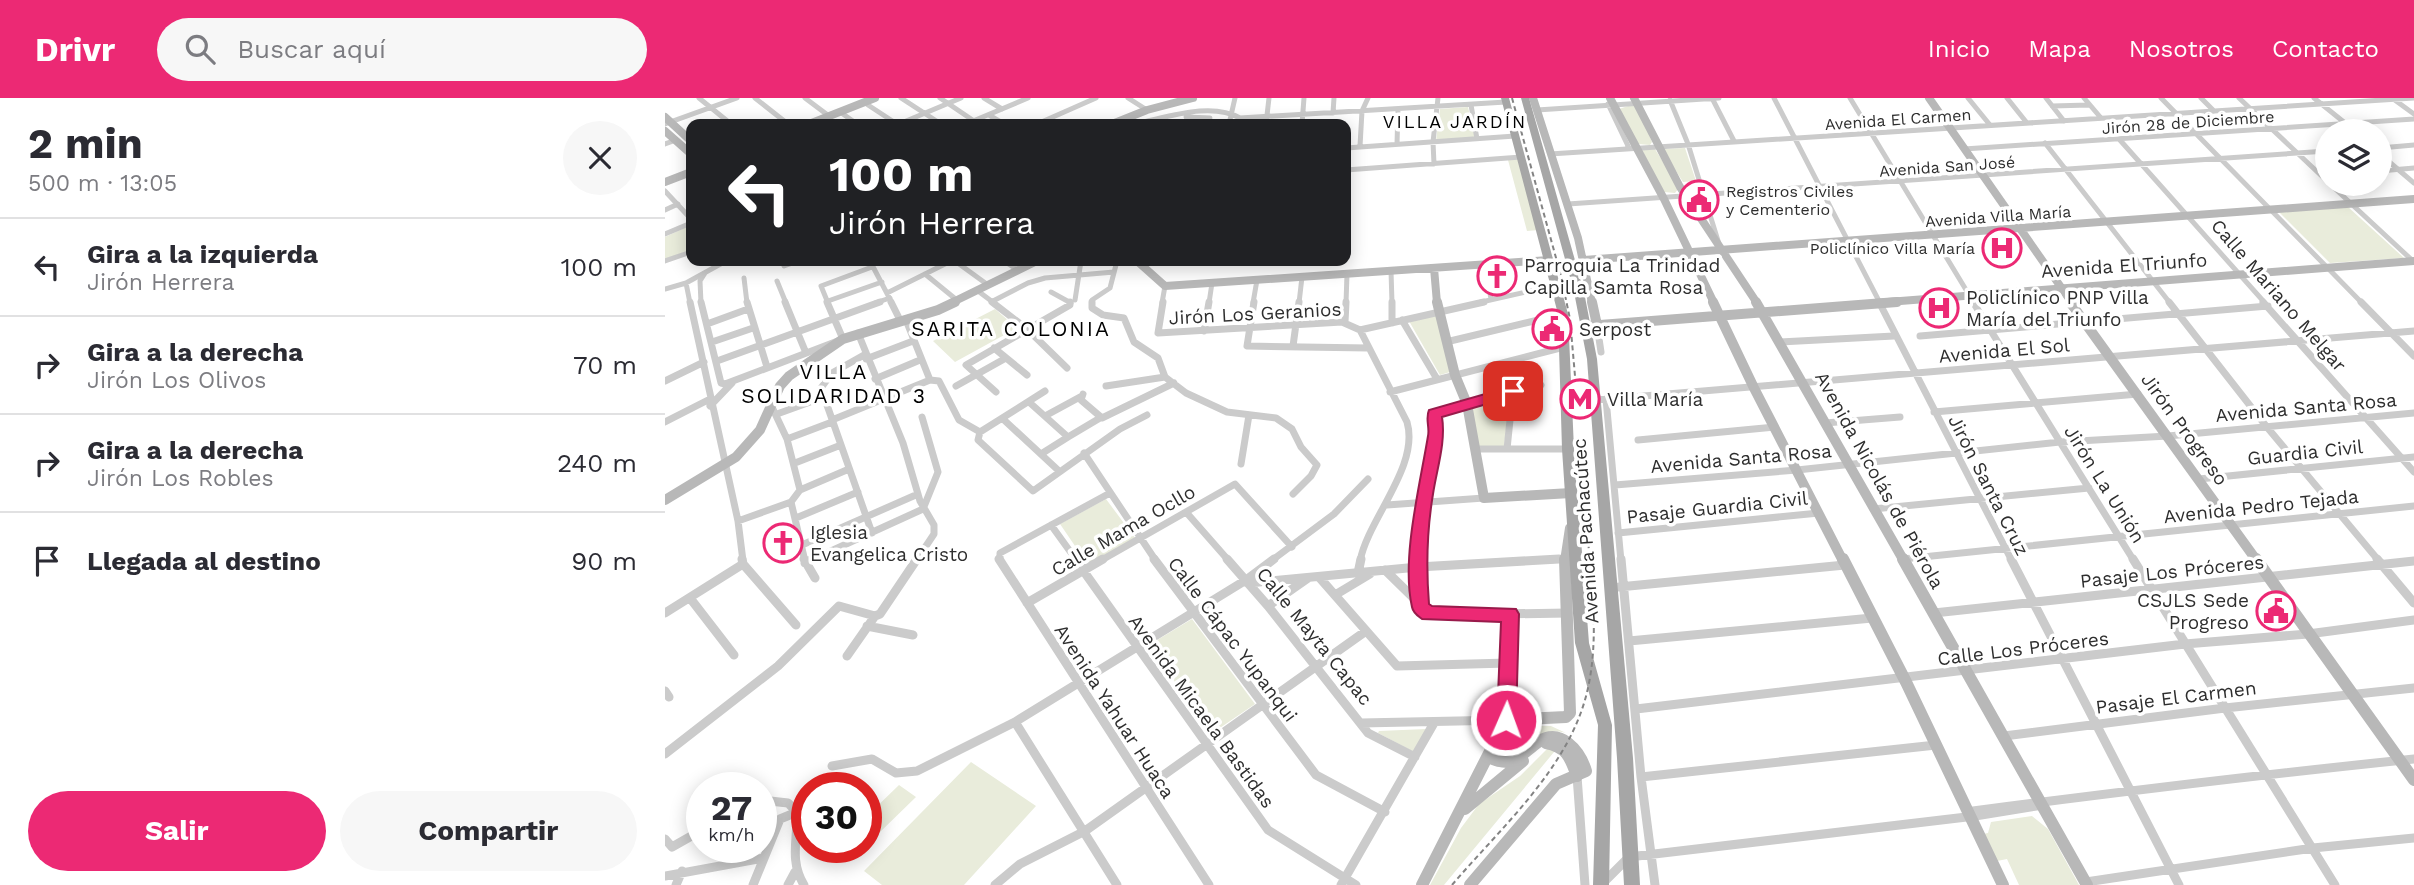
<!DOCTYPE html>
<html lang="es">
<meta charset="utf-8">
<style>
body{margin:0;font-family:"Work Sans",sans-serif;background:#f7f7f7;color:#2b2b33;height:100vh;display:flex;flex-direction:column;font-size:26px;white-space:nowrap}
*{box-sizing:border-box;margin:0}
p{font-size:23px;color:#7c7c81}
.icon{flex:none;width:38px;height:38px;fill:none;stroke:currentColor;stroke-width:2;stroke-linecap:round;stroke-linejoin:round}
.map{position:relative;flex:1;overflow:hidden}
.sheet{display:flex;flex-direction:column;background:#fff;width:665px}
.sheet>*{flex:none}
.banner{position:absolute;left:21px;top:21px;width:665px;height:147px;border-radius:14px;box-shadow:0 4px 18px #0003;background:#202124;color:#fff;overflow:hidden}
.fabs{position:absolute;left:1650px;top:21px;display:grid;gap:14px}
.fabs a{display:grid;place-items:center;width:77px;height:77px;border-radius:50%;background:#fff;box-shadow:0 4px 18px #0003;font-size:35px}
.speed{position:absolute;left:21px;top:674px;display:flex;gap:14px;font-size:35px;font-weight:700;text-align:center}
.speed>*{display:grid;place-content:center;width:91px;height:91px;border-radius:50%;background:#fff;box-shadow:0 4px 18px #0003;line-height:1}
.speed small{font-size:18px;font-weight:400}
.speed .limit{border:10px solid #d22;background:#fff;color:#111}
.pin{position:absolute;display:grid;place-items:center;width:60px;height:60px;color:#fff;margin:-30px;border-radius:14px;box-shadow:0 4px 10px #0006}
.me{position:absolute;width:77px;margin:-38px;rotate:2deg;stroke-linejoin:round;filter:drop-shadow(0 0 5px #0008)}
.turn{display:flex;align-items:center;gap:24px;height:147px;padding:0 28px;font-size:32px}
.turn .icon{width:91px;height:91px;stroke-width:2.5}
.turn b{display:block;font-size:49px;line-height:60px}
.round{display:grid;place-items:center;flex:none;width:74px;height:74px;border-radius:37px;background:#f7f7f7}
.headline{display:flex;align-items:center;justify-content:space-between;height:119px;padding:0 28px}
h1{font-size:42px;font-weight:700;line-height:52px}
.primary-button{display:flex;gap:14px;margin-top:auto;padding:14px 28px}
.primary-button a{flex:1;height:80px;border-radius:42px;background:#ec2974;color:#fff;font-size:28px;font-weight:700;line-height:80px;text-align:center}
.primary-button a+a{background:#f7f7f7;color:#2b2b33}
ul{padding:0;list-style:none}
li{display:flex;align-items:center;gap:21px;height:98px;padding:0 28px;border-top:2px solid #e1e1e2}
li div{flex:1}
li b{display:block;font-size:26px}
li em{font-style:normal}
header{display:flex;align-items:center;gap:42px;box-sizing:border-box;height:98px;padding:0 35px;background:#ec2974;color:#fff}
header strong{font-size:33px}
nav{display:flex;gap:38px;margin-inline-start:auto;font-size:24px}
.search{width:490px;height:63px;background:#f7f7f7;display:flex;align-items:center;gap:18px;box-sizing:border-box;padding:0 24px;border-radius:38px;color:#7c7c81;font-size:26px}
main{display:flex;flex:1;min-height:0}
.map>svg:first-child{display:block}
</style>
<header>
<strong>Drivr</strong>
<div class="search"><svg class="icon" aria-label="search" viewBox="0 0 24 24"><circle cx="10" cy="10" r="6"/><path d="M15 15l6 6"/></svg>Buscar aquí</div>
<nav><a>Inicio</a><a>Mapa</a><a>Nosotros</a><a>Contacto</a></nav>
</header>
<main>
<section class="sheet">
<div class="headline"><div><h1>2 min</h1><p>500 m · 13:05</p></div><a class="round"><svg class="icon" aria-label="close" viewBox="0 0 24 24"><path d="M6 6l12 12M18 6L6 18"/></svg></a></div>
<ul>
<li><svg class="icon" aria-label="left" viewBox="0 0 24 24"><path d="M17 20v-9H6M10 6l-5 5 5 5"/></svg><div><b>Gira a la izquierda</b><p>Jirón Herrera</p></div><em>100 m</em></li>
<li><svg class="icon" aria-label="right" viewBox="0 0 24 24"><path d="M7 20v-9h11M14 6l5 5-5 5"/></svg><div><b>Gira a la derecha</b><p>Jirón Los Olivos</p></div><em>70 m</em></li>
<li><svg class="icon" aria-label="right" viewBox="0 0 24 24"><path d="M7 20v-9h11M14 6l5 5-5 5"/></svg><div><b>Gira a la derecha</b><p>Jirón Los Robles</p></div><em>240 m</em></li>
<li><svg class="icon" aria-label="arrive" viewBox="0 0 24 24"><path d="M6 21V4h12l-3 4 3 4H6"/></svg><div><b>Llegada al destino</b></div><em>90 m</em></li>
</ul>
<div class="primary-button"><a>Salir</a><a>Compartir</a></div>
</section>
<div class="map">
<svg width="1749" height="787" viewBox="0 0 1749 787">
<rect width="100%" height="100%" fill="#fff"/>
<path fill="#e9ecdb" d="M966 7 973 9 987 44 985 47 973 46 954 11Z
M803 9 810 40 771 43 775 11Z
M1020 50 1031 83 1018 84 997 51Z
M990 51 1014 90 1010 95 999 94 977 52Z
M855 61 874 132 862 133 843 62Z
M1683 109 1739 160 1665 165 1613 113Z
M26 127V152L0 161V139Z
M330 211 352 230 290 264 268 243Z
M772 217 785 274 775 277 744 223Z
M845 296 839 349H812L806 308Z
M441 401 470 440 423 467 395 426Z
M527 521 590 606 546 636 484 547Z
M868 628H886L901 635C877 629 864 643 848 658H840L838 653C843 640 854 633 868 628Z
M761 631 751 655 713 635 714 633Z
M894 648 779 787H765L796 730 814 706 855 678 883 650Z
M306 664 371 708 299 787H217L199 773Z
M234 687 251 699 213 736 201 727V719Z
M1367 718 1383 731 1414 787H1354L1342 761 1332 763 1318 736 1323 735 1326 724Z"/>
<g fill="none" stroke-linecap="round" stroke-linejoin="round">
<path stroke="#cbcbcb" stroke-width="5" d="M34 0 66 26
M90 0 123 26
M140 0 164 18
M236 0 276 26
M275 0 309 23
M319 0 337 11
M463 0 482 12
M1047 0 1069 43
M1109 0 1215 205
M1185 0 1309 205
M1303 0 1325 27
M1342 0 1362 25
M1381 0 1399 23
M1419 0 1436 20
M1496 0 1697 205
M1536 0 1549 13
M1574 0 1662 83
M1649 0 1690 33
M1727 0 1749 16
M1005 2 1023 46 1054 146
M943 6 964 50
M203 7 232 26
M806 7 812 41
M1387 8 1424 7
M872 12 1054 0
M668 15 669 0
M178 16 192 26
M324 17 339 26
M521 19 545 20
M0 26 72 0
M234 26 296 0
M301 26 363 0
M372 26 431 0
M469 26C501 20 545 3 575 20L841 4
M564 26 570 0
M601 26 604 0
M637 26 639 0
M1454 41 1600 205
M1380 45 1505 205
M0 46 11 42
M732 46 733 11
M695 48 697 13 703 0
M681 50 850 38
M1715 50 1749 47
M1299 51 1749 21
M885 56 1749 0
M1715 56 1749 85
M769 66 768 44 773 0
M681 72 856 59
M1715 73 1749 70
M1665 86 1749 164
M0 93 26 121
M903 106 1662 53
M0 112 13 106
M0 136 26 125
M0 163 26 154
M205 163 227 205
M290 163 323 187
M339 163 351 171
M820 166 826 201
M119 168 133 163
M726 173 727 205
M260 176 293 203
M79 180 82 205
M112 183 121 205
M21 185 25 205
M0 191 21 185 61 163
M313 193 329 205
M386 194 406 205
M222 195 286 163
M410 202 416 163
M163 203 217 184
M328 203 363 185 380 180 449 174
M36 205 35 183 40 175
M163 205 156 188 207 169
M210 205 225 200
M427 205V202L445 190 452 163
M497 205 500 188
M544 205 547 185
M588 205 592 182
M634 205 637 179
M681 205 682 176
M812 205 892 187"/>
<path stroke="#cbcbcb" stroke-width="7" d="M25 204 73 423 78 463
M36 204 56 285 60 286 178 241 162 204
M82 204 102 269
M120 204 141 255
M226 204 235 222
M327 204 362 231 402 270
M427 204V210L438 217 459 220 469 244 493 260 500 279 521 295 562 314 611 320 627 331 636 349 652 367 646 378 628 396
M498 204 493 235 677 224 695 232 819 204
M589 204 582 248 703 250
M727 204V225
M1214 204 1347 463
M1308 204 1469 463
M1504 204 1601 328 1714 463
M1598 204 1749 374
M1696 204 1749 258
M241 222 265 282
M737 222 772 281
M680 224 681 204
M42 226 83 211
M932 227 936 254
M695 232 742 324C755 368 703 421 695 463
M539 233 544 204
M193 235 238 345 255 403 269 427V436L251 463
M1255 238 1603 208
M47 244 88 230
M781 244 898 216
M1115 244 1229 238
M628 248 634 204
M329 250 362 277
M199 257 167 275 156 290 207 435
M201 261 248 243
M52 263 215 204
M210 281 255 262
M265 282 274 283 294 322 315 334
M0 283 39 264
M291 288 341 260
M441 288 500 279
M331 294 301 267 405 207V204
M725 294 899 249
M418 296 416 302 437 320 509 285
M941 301 956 463
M931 302 1749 233
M364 304 403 339 376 356
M106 307 122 341 135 392
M45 308 67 285
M1269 314 1473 296
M112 316 159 299
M380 318 415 299
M338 321 394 373
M167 322 265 282
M0 324 45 301
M1160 325 1235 319
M315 334 313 342 368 393 455 331 482 317
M315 334 380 293
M403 339 435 320
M122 341 167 324
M973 342 1110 329
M810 351H903
M842 351 848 293
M419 355 491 463
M130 365 176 347
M576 366 584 317
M1534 381 1749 359
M950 387 1132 372 1395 344 1503 338 1749 315
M126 404 140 463
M722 407 819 400
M1208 411 1424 390
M521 414 564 463
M131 420 193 394
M73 423 126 404 135 392 184 371
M386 427 412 463
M953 435 1154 415
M137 447 253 396
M1238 461 1749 408
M144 463 258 411 273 374 257 319
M335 463V455L445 395
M435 463 570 386 627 449
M606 463 669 416 703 381
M754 463 762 382 772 333 769 316 876 287
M862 463 900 461"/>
<path stroke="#cbcbcb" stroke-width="9" d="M77 461 78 466 131 527
M139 461 150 480
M334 461 544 787
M410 461 603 732 691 787
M489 461 651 677 720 714
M562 461 603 508 703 635 750 659
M754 461 756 510
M956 461 976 679 990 787
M1346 461 1514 787
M1468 461 1670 787
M1712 461 1749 505
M140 465 148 461
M720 472 766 517 903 515
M693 475 696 461
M654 479 732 568 843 565
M584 485 753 469 894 461
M954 489 1180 467
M670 497 705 476
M25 500 69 557
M362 505 438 461
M603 508 643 480
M0 515 78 466
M1269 515 1749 463
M202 528 248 537
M964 543 1207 520
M182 558 210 518
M0 593 4 599
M971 611 1520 546 1643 536 1749 522
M350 624 452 787
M696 625 841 622 845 516
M1339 638 1560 610 1749 590
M0 656 113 568 174 508 210 518 215 516 252 461
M167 668 207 661 231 675 252 673 350 624 581 482 609 461
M912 678 920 787
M976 679 1271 647
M96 702 123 705 132 714C133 741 124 762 139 787
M1304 717 1308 713C1454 694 1602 676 1749 661
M0 741 7 749 37 732
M0 778 99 760
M1421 784 1648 750 1749 740
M11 787 17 773
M88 787 115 721 132 714
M123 787 130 774
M330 787 355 766 420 733 701 533
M676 787 769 625
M936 787 964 759 1310 718 1378 707"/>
<path stroke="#b8b8b8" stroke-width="8" d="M868 0 913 140 927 205
M945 0 999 101 1049 205
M969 0 1015 89 1092 205
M1264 0 1407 205
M0 19 26 43
M144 26 210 0
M447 26 482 12 528 0
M0 33 26 56
M0 84 26 74
M919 162 1749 101
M472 163 500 188 884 162
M769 170 772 205
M286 205 372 163
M1210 205 1749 163"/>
<path stroke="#b8b8b8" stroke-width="10" d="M772 204 790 277 802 306 819 400 906 395
M927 204 932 227
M1048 204 1089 290 1178 463
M1091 204 1239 463
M1405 204 1592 463
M922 228 1232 204
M0 402 71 359 95 332 115 288 124 278 178 241 273 212 290 204
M900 463 905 430"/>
<path stroke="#b8b8b8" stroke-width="12" d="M1178 461 1241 584 1338 787
M1238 461 1422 787
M1591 461 1749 682
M881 645C902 649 905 659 912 678
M800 711 858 663
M757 787 841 622 901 619 905 615 900 461
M805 787 891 686 921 673C915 653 896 629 873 644 863 651 856 660 845 663 837 665 831 662 823 659"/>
<path fill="#a6a6a6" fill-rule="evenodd" d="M836 0H844L903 216 909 351 924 545 947 627 944 787H928L933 627 910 545 897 351 893 216Z
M856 0H864L919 194 932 261 968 660 975 787H959L952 660 922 261 909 194Z"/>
<path stroke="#838383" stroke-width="2" stroke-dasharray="5 3.5" stroke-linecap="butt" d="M847 0 896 178 905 221 910 278
M787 787C838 727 909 666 924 585 934 534 926 481 922 430"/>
</g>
<path fill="#ec2974" stroke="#991b4b" stroke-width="2" d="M848 288 853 289 855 293 853 297 777 319C781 344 772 370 768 396 762 432 761 469 764 506L767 508 851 511 854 516 851 622 848 629 841 631 835 629 832 622 836 524 757 521C753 518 748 515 747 509 736 461 755 387 763 338 765 329 760 321 764 312Z"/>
<defs>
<g id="civic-ring" transform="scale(2.0125)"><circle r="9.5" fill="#fff" stroke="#ec2974" stroke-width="1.5"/><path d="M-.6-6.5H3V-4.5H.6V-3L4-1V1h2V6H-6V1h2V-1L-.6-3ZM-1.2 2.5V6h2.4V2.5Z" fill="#ec2974"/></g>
<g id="hospital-ring" transform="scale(2.0125)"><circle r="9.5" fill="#fff" stroke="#ec2974" stroke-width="1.5"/><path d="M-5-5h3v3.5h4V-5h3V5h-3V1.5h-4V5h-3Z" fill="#ec2974"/></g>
<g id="church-ring" transform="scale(2.0125)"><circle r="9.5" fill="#fff" stroke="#ec2974" stroke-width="1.5"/><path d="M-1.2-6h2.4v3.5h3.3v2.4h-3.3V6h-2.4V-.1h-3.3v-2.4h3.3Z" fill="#ec2974"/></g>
<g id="metro-ring" transform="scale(2.0125)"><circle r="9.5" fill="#fff" stroke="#ec2974" stroke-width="1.5"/><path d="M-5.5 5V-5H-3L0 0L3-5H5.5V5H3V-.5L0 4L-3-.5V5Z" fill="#ec2974"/></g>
</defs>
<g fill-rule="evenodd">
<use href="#civic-ring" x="1034" y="102"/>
<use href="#hospital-ring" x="1337" y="150"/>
<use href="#church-ring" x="832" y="178"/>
<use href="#hospital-ring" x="1274" y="210"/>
<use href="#civic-ring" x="887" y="231"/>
<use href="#metro-ring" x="915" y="301"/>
<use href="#church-ring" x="118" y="445"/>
<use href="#civic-ring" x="1611" y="513"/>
</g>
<g text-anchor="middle" stroke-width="7" stroke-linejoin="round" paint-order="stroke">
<g font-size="16" fill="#2e2e2e" stroke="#fff">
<text transform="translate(1233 21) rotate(-4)" y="6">Avenida El Carmen</text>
<text transform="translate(1523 24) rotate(-4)" y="6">Jirón 28 de Diciembre</text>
<text transform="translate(1282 68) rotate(-4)" y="6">Avenida San José</text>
<text transform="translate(1333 118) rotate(-4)" y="6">Avenida Villa María</text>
</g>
<g font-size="16" fill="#2e2e2e" stroke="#fff" text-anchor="start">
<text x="1061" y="99">Registros Civiles<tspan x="1061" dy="18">y Cementerio</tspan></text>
<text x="1310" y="156" text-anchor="end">Policlínico Villa María</text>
</g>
<g font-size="18" letter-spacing="2" fill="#000" stroke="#fff">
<text x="790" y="30">VILLA JARDÍN</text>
</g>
<g font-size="19" fill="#2e2e2e" stroke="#fff" text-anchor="start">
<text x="859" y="174">Parroquia La Trinidad<tspan x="859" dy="22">Capilla Samta Rosa</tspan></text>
<text x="1301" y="206">Policlínico PNP Villa<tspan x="1301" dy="22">María del Triunfo</tspan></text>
<text x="914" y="238">Serpost</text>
<text x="942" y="308">Villa María</text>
<text x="145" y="441">Iglesia<tspan x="145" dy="22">Evangelica Cristo</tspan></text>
<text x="1584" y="509" text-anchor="end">CSJLS Sede<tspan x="1584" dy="22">Progreso</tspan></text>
</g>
<g font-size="19" fill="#2e2e2e" stroke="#fff">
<text transform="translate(1459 167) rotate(-4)" y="7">Avenida El Triunfo</text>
<text transform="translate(1614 197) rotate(49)" y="7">Calle Mariano Melgar</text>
<text transform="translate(590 215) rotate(-3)" y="7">Jirón Los Geranios</text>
<text transform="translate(1339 252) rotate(-5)" y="7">Avenida El Sol</text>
<text transform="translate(1641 309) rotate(-5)" y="7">Avenida Santa Rosa</text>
<text transform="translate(1520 331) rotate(54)" y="7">Jirón Progreso</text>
<text transform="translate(1640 354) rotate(-6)" y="7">Guardia Civil</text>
<text transform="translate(1076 360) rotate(-5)" y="7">Avenida Santa Rosa</text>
<text transform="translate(1215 382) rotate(61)" y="7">Avenida Nicolás de Piérola</text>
<text transform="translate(1440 386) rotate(58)" y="7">Jirón La Unión</text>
<text transform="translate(1324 387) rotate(63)" y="7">Jirón Santa Cruz</text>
<text transform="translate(1596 408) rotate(-6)" y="7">Avenida Pedro Tejada</text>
<text transform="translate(1052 409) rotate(-6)" y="7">Pasaje Guardia Civil</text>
<text transform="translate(458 432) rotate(-30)" y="7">Calle Mama Ocllo</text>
<text transform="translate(920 433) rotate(-94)" y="7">Avenida Pachacútec</text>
<text transform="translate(1507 473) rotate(-6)" y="7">Pasaje Los Próceres</text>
<text transform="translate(650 538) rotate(51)" y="7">Calle Mayta Capac</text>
<text transform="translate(568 541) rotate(53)" y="7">Calle Cápac Yupanqui</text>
<text transform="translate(1358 550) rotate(-7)" y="7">Calle Los Próceres</text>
<text transform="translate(1511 599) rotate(-7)" y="7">Pasaje El Carmen</text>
<text transform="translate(450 613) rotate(57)" y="7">Avenida Yahuar Huaca</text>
<text transform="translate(537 613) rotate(54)" y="7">Avenida Micaela Bastidas</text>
</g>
<g font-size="21" letter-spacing="2" fill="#000" stroke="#fff">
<text x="346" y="238">SARITA COLONIA</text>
<text x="169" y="281">VILLA<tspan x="169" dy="24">SOLIDARIDAD 3</tspan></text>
</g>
</g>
</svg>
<div class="fabs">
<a><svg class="icon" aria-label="layers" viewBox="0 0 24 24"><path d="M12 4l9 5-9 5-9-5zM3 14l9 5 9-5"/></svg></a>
</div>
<div class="speed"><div>27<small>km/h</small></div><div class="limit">30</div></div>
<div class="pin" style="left:848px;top:293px;background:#d93025"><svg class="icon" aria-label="arrive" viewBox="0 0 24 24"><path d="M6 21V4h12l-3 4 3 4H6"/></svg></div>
<svg class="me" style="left:841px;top:622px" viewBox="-20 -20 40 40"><circle r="17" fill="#ec2974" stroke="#fff" stroke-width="3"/><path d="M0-11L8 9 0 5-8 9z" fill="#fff"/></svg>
<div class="banner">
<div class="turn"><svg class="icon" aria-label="left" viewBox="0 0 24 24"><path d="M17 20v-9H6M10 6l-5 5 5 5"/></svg><div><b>100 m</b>Jirón Herrera</div></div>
</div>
</div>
</main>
